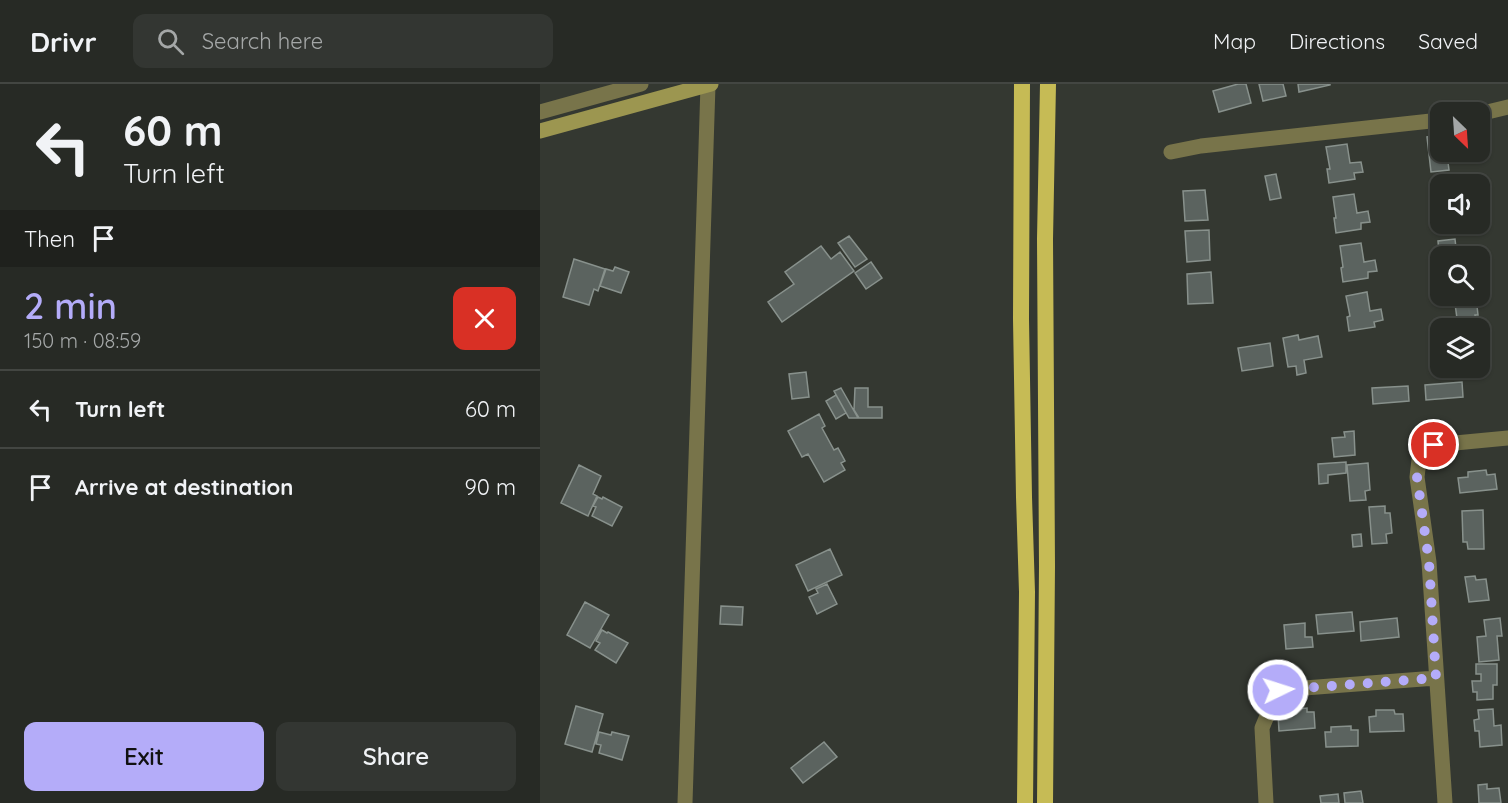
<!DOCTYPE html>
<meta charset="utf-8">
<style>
body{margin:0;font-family:Quicksand,sans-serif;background:#333632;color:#f1f3f6;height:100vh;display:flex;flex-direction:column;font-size:22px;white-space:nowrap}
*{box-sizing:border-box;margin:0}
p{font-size:20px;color:#a4a7a7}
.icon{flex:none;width:33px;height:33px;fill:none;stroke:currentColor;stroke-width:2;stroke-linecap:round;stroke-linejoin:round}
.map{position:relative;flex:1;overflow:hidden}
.side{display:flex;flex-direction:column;background:#272a25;width:540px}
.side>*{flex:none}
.hud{background:#272a25;color:#f1f3f6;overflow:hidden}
.needle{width:39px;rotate:155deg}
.buttons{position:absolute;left:890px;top:18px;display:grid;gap:12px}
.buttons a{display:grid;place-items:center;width:60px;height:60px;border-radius:12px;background:#272a25;box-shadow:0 2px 4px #0004,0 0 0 2px #434642;font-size:30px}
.pin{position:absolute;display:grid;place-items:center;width:51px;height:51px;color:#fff;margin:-26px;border:3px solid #fff;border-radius:50%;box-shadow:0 2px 6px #0007}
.me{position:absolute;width:66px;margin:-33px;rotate:86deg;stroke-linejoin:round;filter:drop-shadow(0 0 4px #0008)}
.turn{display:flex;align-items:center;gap:21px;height:126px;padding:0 24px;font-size:27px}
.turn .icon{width:78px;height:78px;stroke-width:2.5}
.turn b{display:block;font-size:42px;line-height:51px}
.then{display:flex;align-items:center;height:57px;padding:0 24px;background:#0003;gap:12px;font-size:22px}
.round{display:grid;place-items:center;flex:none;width:63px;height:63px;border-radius:12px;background:#333632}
.summary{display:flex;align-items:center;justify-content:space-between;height:102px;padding:0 24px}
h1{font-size:36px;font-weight:600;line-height:45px;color:#b4acf9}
.primary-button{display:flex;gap:12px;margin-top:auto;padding:12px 24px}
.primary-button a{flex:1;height:69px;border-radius:12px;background:#b4acf9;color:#111;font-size:24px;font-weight:600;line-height:69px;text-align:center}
.primary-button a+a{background:#333632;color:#f1f3f6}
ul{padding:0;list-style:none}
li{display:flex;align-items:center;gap:18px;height:78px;padding:0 24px;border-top:2px solid #434642}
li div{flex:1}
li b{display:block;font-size:22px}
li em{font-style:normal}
header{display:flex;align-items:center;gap:36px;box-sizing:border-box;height:84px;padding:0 30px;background:#272a25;border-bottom:2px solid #434642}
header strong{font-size:28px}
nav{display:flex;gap:33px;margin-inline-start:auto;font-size:21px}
.search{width:420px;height:54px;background:#333632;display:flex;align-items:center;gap:15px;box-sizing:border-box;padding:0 21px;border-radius:12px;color:#a4a7a7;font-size:22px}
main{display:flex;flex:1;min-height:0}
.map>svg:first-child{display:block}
</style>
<header>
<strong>Drivr</strong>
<div class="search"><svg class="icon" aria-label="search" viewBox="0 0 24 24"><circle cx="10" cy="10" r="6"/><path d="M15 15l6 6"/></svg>Search here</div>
<nav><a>Map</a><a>Directions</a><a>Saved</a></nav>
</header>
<main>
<section class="side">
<div class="hud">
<div class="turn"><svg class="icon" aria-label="left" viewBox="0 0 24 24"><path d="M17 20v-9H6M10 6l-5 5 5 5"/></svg><div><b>60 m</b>Turn left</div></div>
<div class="then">Then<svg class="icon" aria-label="arrive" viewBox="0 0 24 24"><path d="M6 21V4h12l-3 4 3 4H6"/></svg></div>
</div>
<div class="summary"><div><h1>2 min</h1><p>150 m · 08:59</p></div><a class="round" style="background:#d93025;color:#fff"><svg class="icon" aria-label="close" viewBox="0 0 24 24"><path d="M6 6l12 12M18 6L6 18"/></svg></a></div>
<ul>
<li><svg class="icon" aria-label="left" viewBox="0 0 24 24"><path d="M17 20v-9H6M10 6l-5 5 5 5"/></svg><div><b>Turn left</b></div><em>60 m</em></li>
<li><svg class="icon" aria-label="arrive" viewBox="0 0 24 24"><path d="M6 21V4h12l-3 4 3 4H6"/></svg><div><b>Arrive at destination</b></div><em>90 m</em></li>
</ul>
<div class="primary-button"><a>Exit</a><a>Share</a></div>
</section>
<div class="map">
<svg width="968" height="719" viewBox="0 0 968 719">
<rect width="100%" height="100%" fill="#343831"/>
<path fill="#5b635f" stroke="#88918c" stroke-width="1.5" d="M698 0H706L711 19 679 28 673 7Z
M719 0H743L746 12 723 17Z
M758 0H790V1L759 8Z
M900 51V68H910L911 77 908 78 909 86 891 88 887 53Z
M807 60 810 79 821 78 823 88 814 89 815 95 789 99 787 85H790L786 63Z
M736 90 741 114 730 116 725 92Z
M665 106 668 136 645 137 643 107Z
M814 110 817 129 828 127 830 138 821 139V145L796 149 794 134H796L793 113Z
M669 146 670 176 647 178 645 147Z
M309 152 327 175 315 183 298 159Z
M915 155 916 164H920L921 172H900V180L898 157Z
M821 159 824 178 835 176 837 187 828 188V194L803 198 801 184 803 183 800 162Z
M281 162 291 175 300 168 314 187 242 238 228 218 254 200 245 188Z
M34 175 65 185 58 207 54 205 49 221 23 213Z
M331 178 342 194 326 205 315 189Z
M75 183 89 188 81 209 60 202 66 185 73 187Z
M671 188 673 219 648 220 647 190Z
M827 208 830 227 841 225 843 236 834 238 835 243 809 247 807 233 810 232 806 212Z
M914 212 936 213 938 231H935L936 240 918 242Z
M758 251 759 256 778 252 782 273 764 276 766 289 757 291 756 282 748 283 743 254Z
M730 259 733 282 702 287 698 264Z
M266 288 269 313 252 315 249 290Z
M922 298 923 313 886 316 885 301Z
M868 302 869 317 833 320 832 304Z
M301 304 318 334H309L294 307Z
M315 304H328V323H342V334H319L314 326Z
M296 311 306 329 296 335 286 317Z
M279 330 285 342 282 344 294 366 298 364 305 377 301 379 305 386 284 398 268 370 262 373 248 347Z
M814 347 815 371 794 373 792 354 805 353 804 348Z
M806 378V389L788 391V399L779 400 778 380Z
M828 379 830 406 825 407 826 416 810 417 807 381Z
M39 381 61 392 53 410 57 412 48 432 21 419Z
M946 386 947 391 955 390 957 405 920 409 918 394 928 393V388Z
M58 413 62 415 63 413 82 423 72 442 52 432 56 423 53 422Z
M845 422V429H850L852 449 846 450 847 459 832 460 829 423Z
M943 426 944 465H928L927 458H923L922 427Z
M821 450 822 462 813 463 812 451Z
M290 465 302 491 268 507 256 481Z
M935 492 936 496 946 495 949 516 929 518 925 493Z
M287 500 297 520 277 530 269 513 278 509 276 505Z
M45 518 69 531 50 564 27 551Z
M181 522 203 523 202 541 180 540Z
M812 528 814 547 778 550 776 531Z
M857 534 859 553 821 557 820 538Z
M960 534 962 552H957L959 576 939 578 937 553 946 552 944 536Z
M765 539V553H772L773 563 746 565 744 541Z
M62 546 67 549 68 548 88 559 76 579 55 566 60 559 56 557Z
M936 580H957V601H953V615L937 616V608H933L932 597H941V590H936Z
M36 622 63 630 52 668 25 660Z
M767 624V628H774L775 644 739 647 738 630 747 629V626Z
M953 625 954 642 961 641 962 661 940 663 939 647H935L934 636 939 635 938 626Z
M836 626H854L855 630H863L864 647 830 648 829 633 836 632Z
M811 642V646H818V662L786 663 785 648H791V643Z
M59 648 71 651 72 648 89 652 82 676 59 669 61 661 56 660Z
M284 658 297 673 263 699 251 684Z
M947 700V705L959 704 961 719H939L938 701Z
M821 707 823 719H805L804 709Z
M798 710 799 719H781L780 712Z"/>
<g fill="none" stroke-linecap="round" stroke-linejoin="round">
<path stroke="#78744a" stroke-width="15" d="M0 28 101 0
M939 30 968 23
M631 68 661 62 900 36
M145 719 168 1
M726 719 722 644 738 606 896 594
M905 719 889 478 877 393 879 376 883 367 894 361 968 354"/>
<path stroke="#9c9650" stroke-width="15" d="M0 47 171 0"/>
<path stroke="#c6bb55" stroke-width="16" d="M482 0 481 235 484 413 487 508 485 719
M505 719 507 482 505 155 508 0"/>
</g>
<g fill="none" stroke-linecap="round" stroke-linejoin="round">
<path stroke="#b4acf9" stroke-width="10" stroke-dasharray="0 18" d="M738 606 896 594 889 478 877 393 879 376 883 367 894 361"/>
</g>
</svg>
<div class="buttons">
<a><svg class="needle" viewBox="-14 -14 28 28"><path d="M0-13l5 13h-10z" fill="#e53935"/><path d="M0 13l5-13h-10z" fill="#a4a7a7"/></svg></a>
<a><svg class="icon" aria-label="sound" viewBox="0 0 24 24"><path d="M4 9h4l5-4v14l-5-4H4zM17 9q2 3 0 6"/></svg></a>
<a><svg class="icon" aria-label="search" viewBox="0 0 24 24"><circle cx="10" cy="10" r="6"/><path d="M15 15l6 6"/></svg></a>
<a><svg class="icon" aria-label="layers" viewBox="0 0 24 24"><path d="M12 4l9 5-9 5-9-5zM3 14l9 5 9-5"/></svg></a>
</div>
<div class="pin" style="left:894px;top:361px;background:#d93025"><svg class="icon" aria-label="arrive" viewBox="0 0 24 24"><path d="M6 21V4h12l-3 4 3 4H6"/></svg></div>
<svg class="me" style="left:738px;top:606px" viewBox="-20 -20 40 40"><circle r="17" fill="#b4acf9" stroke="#fff" stroke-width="3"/><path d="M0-11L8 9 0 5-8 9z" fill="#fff"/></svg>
</div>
</main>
